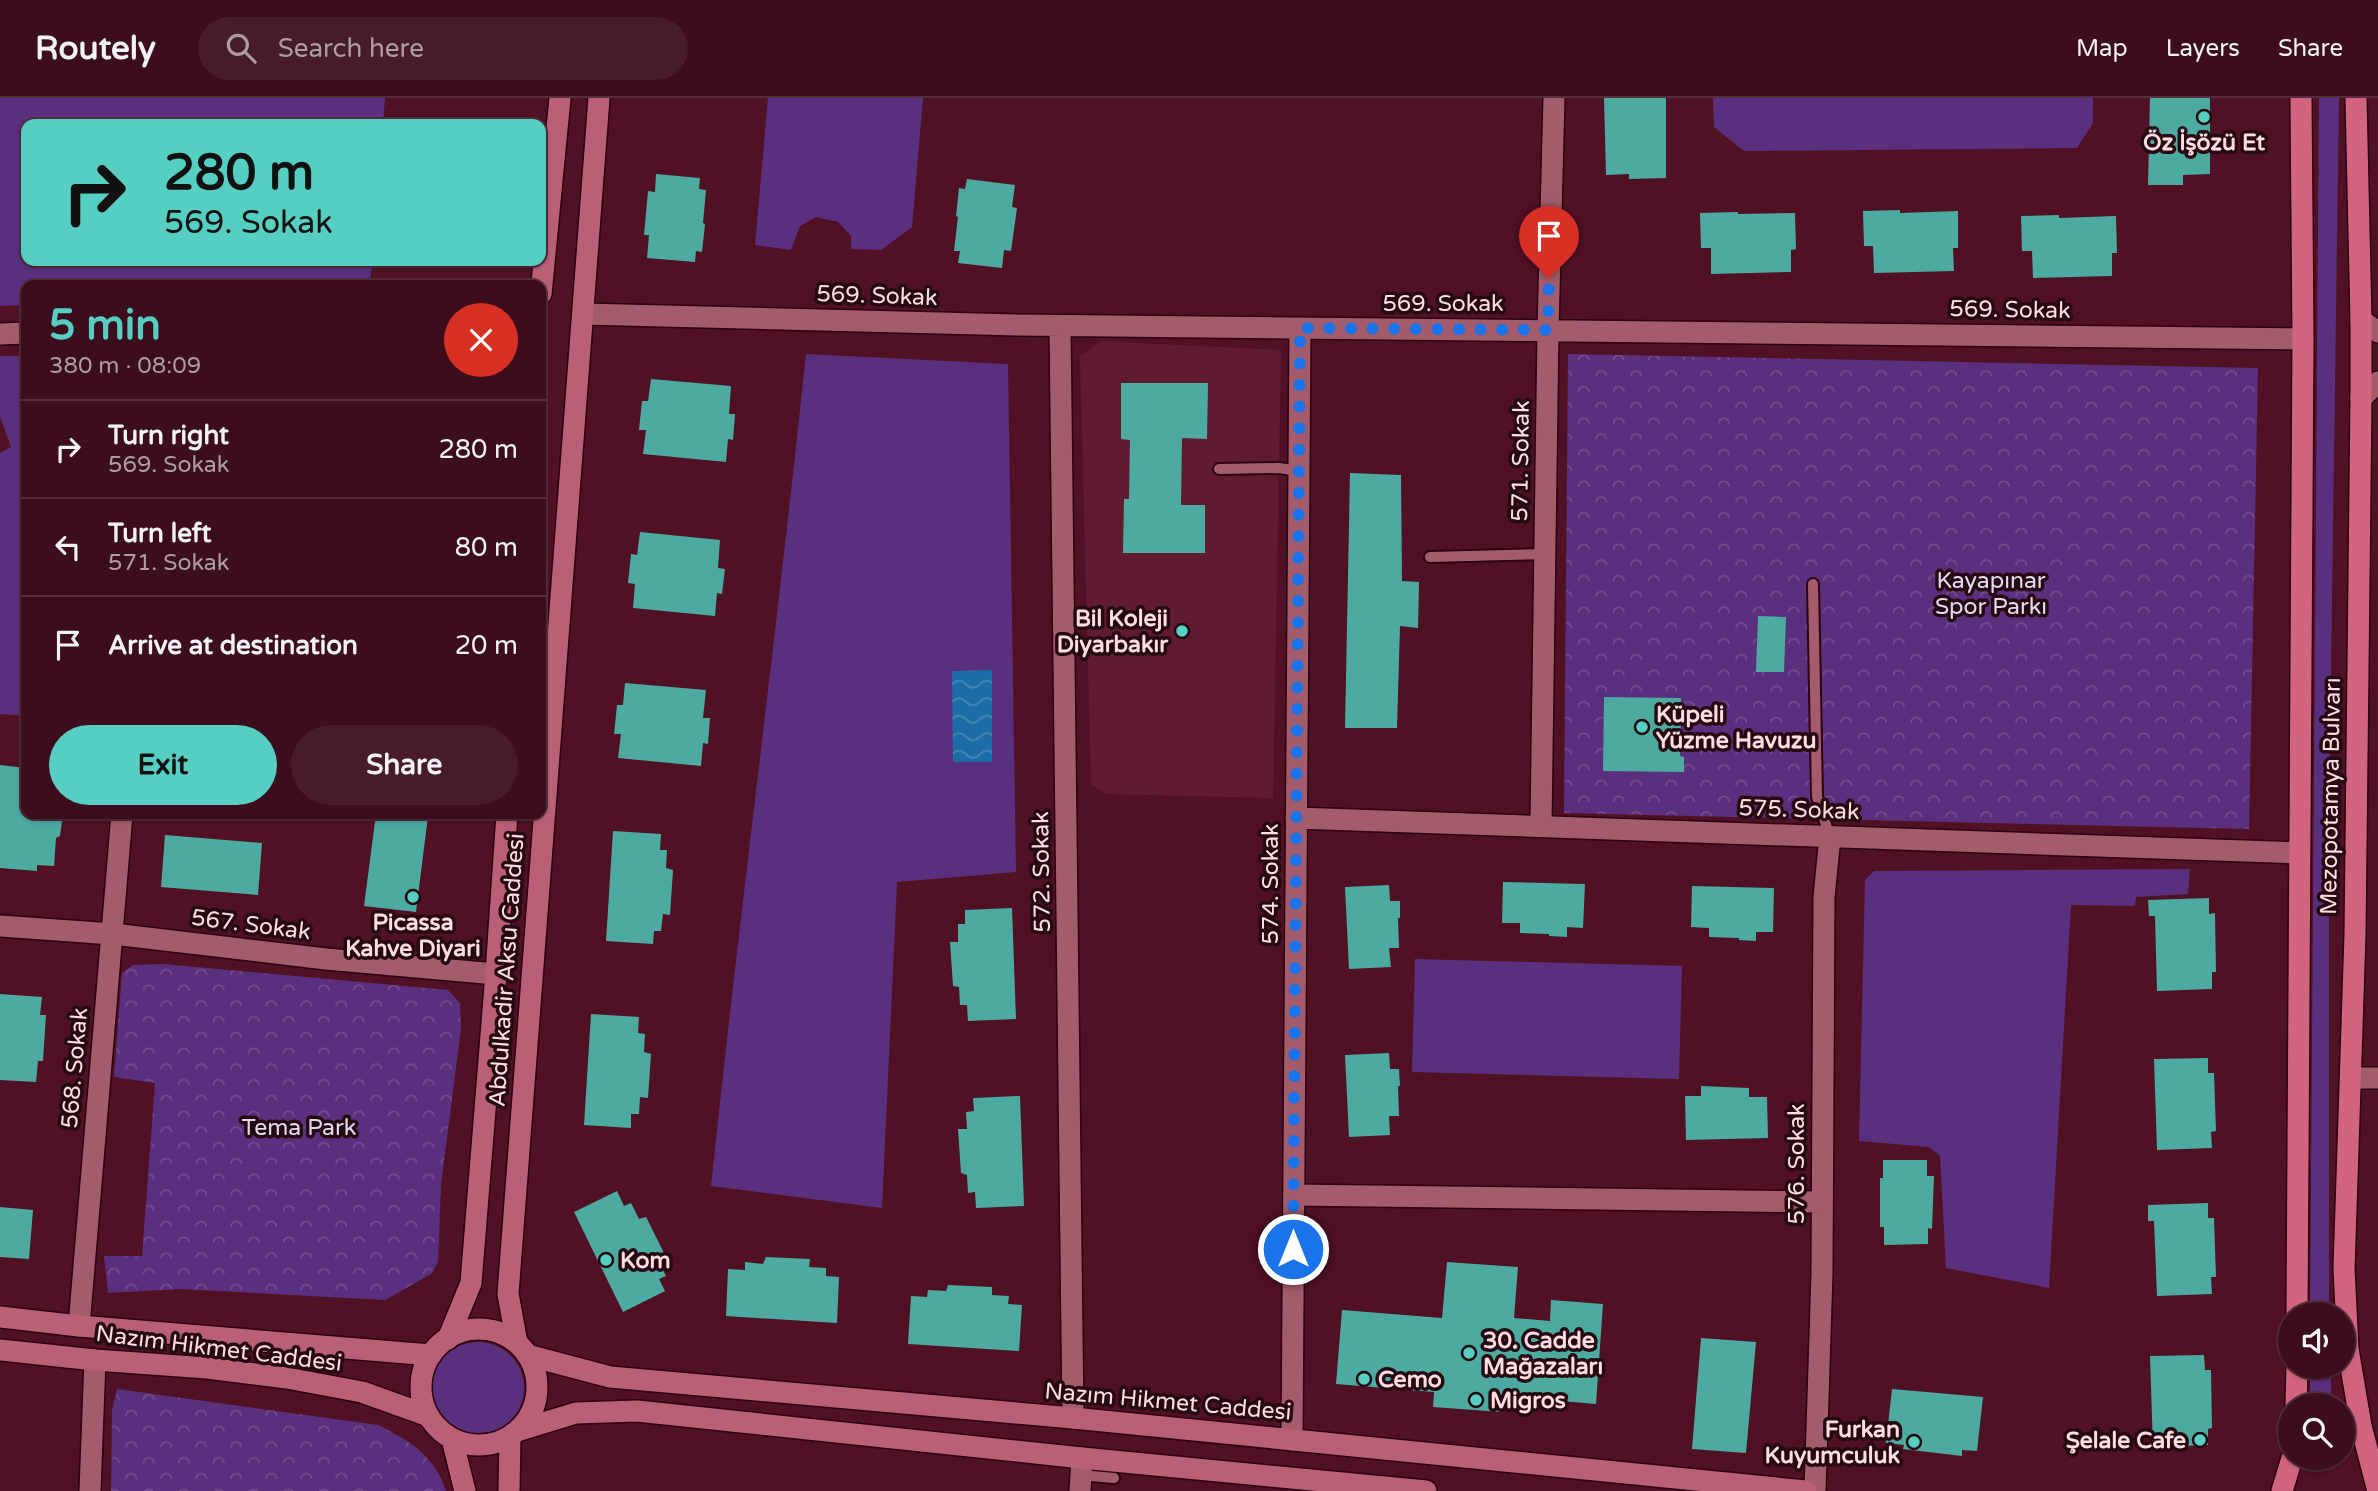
<!DOCTYPE html>
<meta charset="utf-8">
<style>
body{margin:0;font-family:"Varela Round",sans-serif;background:#471b29;color:#f1f3f6;height:100vh;display:flex;flex-direction:column;font-size:26px;white-space:nowrap}
*{box-sizing:border-box;margin:0}
p{font-size:23px;color:#ac9ca3}
.icon{flex:none;width:38px;height:38px;fill:none;stroke:currentColor;stroke-width:2;stroke-linecap:round;stroke-linejoin:round}
.map{position:relative;flex:1;overflow:hidden}
.panel{position:absolute;left:21px;top:182px;width:525px;height:539px;display:flex;flex-direction:column;background:#3c0d1c;border-radius:14px;box-shadow:0 2px 5px #0004,0 0 0 2px #552d3b}
.panel>*{flex:none}
.hud{position:absolute;left:21px;top:21px;width:525px;height:147px;border-radius:14px;box-shadow:0 2px 5px #0004,0 0 0 2px #552d3b;background:#57cec2;color:#111;overflow:hidden}
.fabs{position:absolute;left:2278px;top:1204px;display:grid;gap:14px}
.fabs a{display:grid;place-items:center;width:77px;height:77px;border-radius:50%;background:#3c0d1c;box-shadow:0 2px 5px #0004,0 0 0 2px #552d3b;font-size:35px}
.pin{position:absolute;display:grid;place-items:center;width:60px;height:60px;color:#fff;margin:-72px -30px;border-radius:50% 50% 50% 0;rotate:-45deg;box-shadow:0 0 7px #0007}
.pin .icon{rotate:45deg}
.me{position:absolute;width:77px;margin:-38px;rotate:0deg;stroke-linejoin:round;filter:drop-shadow(0 0 5px #0008)}
.turn{display:flex;align-items:center;gap:24px;height:147px;padding:0 28px;font-size:32px}
.turn .icon{width:91px;height:91px;stroke-width:2.5}
.turn b{display:block;font-size:49px;line-height:60px}
.round{display:grid;place-items:center;flex:none;width:74px;height:74px;border-radius:37px;background:#471b29}
.head{display:flex;align-items:center;justify-content:space-between;height:119px;padding:0 28px}
h1{font-size:42px;font-weight:700;line-height:52px;color:#57cec2}
.cta{display:flex;gap:14px;margin-top:auto;padding:14px 28px}
.cta a{flex:1;height:80px;border-radius:42px;background:#57cec2;color:#111;font-size:28px;font-weight:700;line-height:80px;text-align:center}
.cta a+a{background:#471b29;color:#f1f3f6}
ul{padding:0;list-style:none}
li{display:flex;align-items:center;gap:21px;height:98px;padding:0 28px;border-top:2px solid #552d3b}
li div{flex:1}
li b{display:block;font-size:26px}
li em{font-style:normal}
header{display:flex;align-items:center;gap:42px;box-sizing:border-box;height:98px;padding:0 35px;background:#3c0d1c;border-bottom:2px solid #552d3b}
header strong{font-size:33px}
nav{display:flex;gap:38px;margin-inline-start:auto;font-size:24px}
.search{width:490px;height:63px;background:#471b29;display:flex;align-items:center;gap:18px;box-sizing:border-box;padding:0 24px;border-radius:38px;color:#ac9ca3;font-size:26px}
.map>svg:first-child{display:block}
</style>
<header>
<strong>Routely</strong>
<div class="search"><svg class="icon" aria-label="search" viewBox="0 0 24 24"><circle cx="10" cy="10" r="6"/><path d="M15 15l6 6"/></svg>Search here</div>
<nav><a>Map</a><a>Layers</a><a>Share</a></nav>
</header>
<div class="map">
<svg width="2378" height="1393" viewBox="0 0 2378 1393">
<defs>
<pattern id="park-crowns" width="20" height="18" patternUnits="userSpaceOnUse" patternTransform="scale(1.75)"><rect width="20" height="18" fill="#5a307e"/><path d="M2 6a3 3 0 1 1 6 0M12 15a3 3 0 1 1 6 0" fill="none" stroke="#734d90"/></pattern>
<pattern id="water-waves" width="16" height="10" patternUnits="userSpaceOnUse" patternTransform="scale(1.75)"><rect width="16" height="10" fill="#1b6ca7"/><path d="M0 5q4-4 8 0t8 0" fill="none" stroke="#4987b7"/></pattern>
</defs>
<rect width="100%" height="100%" fill="#501125"/>
<path fill="#611b31" d="M1101 243 1281 252 1273 700 1106 696 1091 686 1080 258Z"/>
<path fill="#5a307e" d="M0 0H385L383 26H26V163H373L369 187H26V207L0 208Z
M768 0H923L912 129 881 152 851 151V138L838 124 816 119 800 128 791 152 755 147Z
M1713 0H2093V25L2077 50 1744 53 1714 29Z
M2319 0H2339L2329 717V1216H2310Z
M806 256 1008 266 1016 774 897 784 882 1110 711 1088C740 811 777 534 806 256Z
M0 258H26V618L0 616V355L11 349 0 318Z
M2190 771 2188 796 2136 799 2135 808 2071 807 2049 1190 1946 1170 1940 1058 1929 1049 1859 1043 1865 782 1874 773Z
M1415 861 1682 868 1679 981 1412 974Z
M432 1290a46 46 0 1 1 92 0a46 46 0 1 1-92 0Z
M2310 1269H2331V1307H2310Z"/>
<path fill="url(#park-crowns)" d="M1568 256 2258 270 2249 731 1564 715Z
M163 866 448 892 460 905 461 930 441 1087 438 1164 431 1176 385 1202 180 1191 108 1195 104 1158H142L155 985 114 979 122 875 133 867Z
M117 1291 378 1327C409 1342 435 1358 446 1393H111L112 1313Z"/>
<path fill="url(#water-waves)" d="M992 572V664H953L952 573Z"/>
<path fill="#4caaa0" d="M1604 0H1666V80L1629 81V76L1606 77Z
M2150 0H2210V76L2183 77V87H2148Z
M656 76 700 80 699 91 706 92 703 125 705 126 702 154 696 153 695 164 647 160 649 137H644L648 93 655 94Z
M967 81 1015 87 1012 109 1017 110 1011 153 1004 152 1002 170 958 165 960 153H954L958 119 956 118 959 90 965 91Z
M1900 112V115L1958 113V150H1953L1954 173 1874 175 1873 148H1864L1863 113Z
M1738 114V116L1795 115 1796 151 1791 152V174L1711 176V150H1701L1700 115Z
M2059 117V120L2116 118 2117 155H2112V178L2033 180 2032 153H2022L2021 118Z
M651 281 731 288 729 316H735L733 342 728 341 726 364 643 356 646 332H639L642 303H648Z
M1121 285H1208L1207 341 1182 340 1181 407H1205V455H1123L1124 401H1129L1130 342 1121 341Z
M1350 375 1401 377 1402 483 1419 484 1418 530 1400 528 1397 630H1345Z
M640 434 720 442 718 470 725 471 722 496 717 495 715 518 633 510 635 486 628 485 631 456 637 457Z
M1758 518 1786 519 1784 574H1756Z
M625 585 706 592 703 620H710L708 646 703 645 701 668 618 660 621 636H614L617 607H623Z
M1604 599 1681 600 1680 658 1684 659V674L1603 673Z
M0 667 26 670V716H63L60 738 56 740 54 768 37 767V773L0 770Z
M376 716 428 718 416 814 364 808Z
M613 733 661 736 660 752H667L666 770 673 772 670 817 663 816 661 833H654L653 846 606 843Z
M165 737 262 745 258 797 161 789Z
M1503 784 1585 786 1583 830 1567 829V839L1549 838V836L1520 835V825H1502Z
M1389 787 1390 803H1400V820H1398L1399 850H1389L1391 869 1349 871 1345 789Z
M1692 788 1774 790 1773 834H1756V843L1739 842V840L1709 839V830L1691 829Z
M2209 800V816L2215 815 2216 874H2212V891L2157 893 2155 818H2149L2148 802Z
M1012 810 1016 921 968 923 967 907H960L959 889 953 888 950 844H958V826H965V812Z
M0 896 42 899 40 917H46L43 963H38L36 984 0 982Z
M591 916 639 919 638 935 645 936 644 954 651 956 648 1000 640 999 639 1016H631V1030L584 1027Z
M1389 955 1390 971H1399L1400 988H1398L1399 1018H1389L1390 1037 1349 1039 1345 957Z
M2208 960V975H2214L2216 1033 2211 1034 2212 1050 2157 1052 2154 961Z
M1701 988 1749 990V999H1767L1768 1040 1686 1042 1685 998H1701Z
M1020 998 1024 1108 976 1110 975 1094 968 1095 967 1077 961 1075 958 1031H967L966 1014 974 1013 973 1000Z
M1883 1062H1927V1078H1934L1932 1131 1928 1130V1146L1884 1147V1129H1880V1080H1883Z
M617 1093 624 1108 631 1105 639 1121 646 1119 666 1159 658 1162 666 1178 659 1181 665 1193 623 1214 574 1114Z
M2208 1105V1120H2214L2216 1179H2211L2212 1196 2157 1198 2154 1123H2148V1107Z
M0 1109 33 1112 29 1161 0 1159Z
M766 1159 810 1161 809 1169 826 1170V1178L839 1179 837 1225 726 1218 728 1171 745 1172V1164L763 1166Z
M1447 1164 1518 1169 1514 1220 1550 1223 1551 1202 1603 1206 1596 1306 1503 1298 1501 1314 1433 1309 1434 1294 1336 1286 1342 1212 1442 1220Z
M948 1187 992 1189V1197L1009 1198 1008 1206 1022 1207 1019 1253 908 1246 911 1198 927 1199 928 1192 946 1193Z
M1701 1240 1756 1244 1746 1355 1692 1351Z
M2204 1257 2205 1272H2211L2212 1330 2208 1331V1347L2153 1349 2150 1258Z
M1892 1291 1983 1299 1977 1353 1962 1352V1358L1903 1351 1904 1347 1886 1345Z"/>
<g fill="none" stroke-linecap="round" stroke-linejoin="round">
<g stroke="#2d010f" stroke-width="14">
<path id="service" d="M1219 371 1279 370 1299 373
M1430 459 1545 456
M1813 486 1817 699 1830 739
M1080 1377 1114 1380"/>
</g>
<g stroke="#2d010f" stroke-width="24">
<path id="minor" d="M583 216 1018 227 2303 241
M1060 228 1073 1320
M0 236 26 235
M1296 720C1631 729 1965 744 2299 755
M1541 726 1548 232 1554 0
M0 828 113 836 326 861 496 876
M2352 980H2378
M1294 1097 1822 1104
M79 1228 122 716
M1292 1342 1300 230
M90 1393 95 1262
M1080 1393 1082 1360
M1815 1393 1822 1175 1824 799 1830 739"/>
</g>
<g stroke="#2d010f" stroke-width="24">
<path id="tertiary" d="M2361 222 2378 234
M2361 300 2378 284"/>
</g>
<g stroke="#2d010f" stroke-width="24">
<path id="secondary" d="M541 196 560 0
M0 1219 79 1228 431 1257
M421 1289a58 58 0 1 1 116 0a58 58 0 1 1-116 0Z
M448 1241 471 1185 496 876 507 716
M517 1245 508 1196 599 0
M0 1252 95 1262 207 1270 287 1280 362 1294 429 1318
M527 1257 610 1279 1073 1320 1806 1393
M517 1333 576 1315 637 1313 1082 1360 1426 1393
M452 1341 465 1393
M509 1393 510 1338"/>
</g>
<g stroke="#2d010f" stroke-width="24">
<path id="primary" d="M2356 0 2361 222V300L2355 837 2344 1171 2348 1251 2361 1328 2378 1393
M2297 1216 2303 241 2301 0
M2296 1307 2297 1269
M2282 1393 2292 1360"/>
</g>
<use href="#service" stroke="#a35c6c" stroke-width="10"/>
<use href="#minor" stroke="#a35c6c" stroke-width="21"/>
<use href="#tertiary" stroke="#a35c6c" stroke-width="21"/>
<use href="#secondary" stroke="#ba6076" stroke-width="21"/>
<use href="#primary" stroke="#d16580" stroke-width="21"/>
</g>
<g fill="none" stroke-linecap="round" stroke-linejoin="round">
<path stroke="#1a73e8" stroke-width="12" stroke-dasharray="0 21.6" d="M1293 1151 1300 230 1548 232 1549 180"/>
</g>
<g fill="#57cec2" stroke="#250a11" stroke-width="2.5">
<circle cx="2204" cy="19" r="7"/>
<circle cx="1182" cy="533" r="7"/>
<circle cx="1642" cy="629" r="7"/>
<circle cx="413" cy="799" r="7"/>
<circle cx="606" cy="1162" r="7"/>
<circle cx="1469" cy="1255" r="7"/>
<circle cx="1364" cy="1281" r="7"/>
<circle cx="1476" cy="1302" r="7"/>
<circle cx="2200" cy="1342" r="7"/>
<circle cx="1914" cy="1344" r="7"/>
</g>
<g text-anchor="middle" stroke-width="7" stroke-linejoin="round" paint-order="stroke">
<g font-size="23" font-weight="bold" fill="#fedce2" stroke="#250a11" text-anchor="start">
<text x="2204" y="52" text-anchor="middle">Öz İşözü Et</text>
<text x="1168" y="528" text-anchor="end">Bil Koleji<tspan x="1168" dy="26">Diyarbakır</tspan></text>
<text x="1656" y="624">Küpeli<tspan x="1656" dy="26">Yüzme Havuzu</tspan></text>
<text x="413" y="832" text-anchor="middle">Picassa<tspan x="413" dy="26">Kahve Diyari</tspan></text>
<text x="620" y="1170">Kom</text>
<text x="1483" y="1250">30. Cadde<tspan x="1483" dy="26">Mağazaları</tspan></text>
<text x="1378" y="1289">Cemo</text>
<text x="1490" y="1310">Migros</text>
<text x="1900" y="1339" text-anchor="end">Furkan<tspan x="1900" dy="26">Kuyumculuk</tspan></text>
<text x="2186" y="1350" text-anchor="end">Şelale Cafe</text>
</g>
<g font-size="23" fill="#fedce2" stroke="#250a11">
<text transform="translate(877 197) rotate(2)" y="8">569. Sokak</text>
<text x="1443" y="213">569. Sokak</text>
<text transform="translate(2010 211) rotate(1)" y="8">569. Sokak</text>
<text transform="translate(1520 363) rotate(-89)" y="8">571. Sokak</text>
<text transform="translate(2330 698) rotate(-89)" y="8">Mezopotamya Bulvarı</text>
<text transform="translate(1799 711) rotate(2)" y="8">575. Sokak</text>
<text transform="translate(1041 774) rotate(-91)" y="8">572. Sokak</text>
<text transform="translate(1270 786) rotate(-90)" y="8">574. Sokak</text>
<text transform="translate(251 826) rotate(7)" y="8">567. Sokak</text>
<text transform="translate(506 872) rotate(-86)" y="8">Abdulkadir Aksu Caddesi</text>
<text transform="translate(74 970) rotate(-85)" y="8">568. Sokak</text>
<text transform="translate(1796 1066) rotate(-90)" y="8">576. Sokak</text>
<text transform="translate(219 1250) rotate(7)" y="8">Nazım Hikmet Caddesi</text>
<text transform="translate(1168 1303) rotate(5)" y="8">Nazım Hikmet Caddesi</text>
</g>
<g font-size="23" fill="#e4d9f2" stroke="#250a11">
<text x="1991" y="490">Kayapınar<tspan x="1991" dy="26">Spor Parkı</tspan></text>
<text x="299" y="1037">Tema Park</text>
</g>
</g>
</svg>
<div class="fabs">
<a><svg class="icon" aria-label="sound" viewBox="0 0 24 24"><path d="M4 9h4l5-4v14l-5-4H4zM17 9q2 3 0 6"/></svg></a>
<a><svg class="icon" aria-label="search" viewBox="0 0 24 24"><circle cx="10" cy="10" r="6"/><path d="M15 15l6 6"/></svg></a>
</div>
<div class="pin" style="left:1549px;top:180px;background:#d93025"><svg class="icon" aria-label="arrive" viewBox="0 0 24 24"><path d="M6 21V4h12l-3 4 3 4H6"/></svg></div>
<svg class="me" style="left:1293px;top:1151px" viewBox="-20 -20 40 40"><circle r="17" fill="#1a73e8" stroke="#fff" stroke-width="3"/><path d="M0-11L8 9 0 5-8 9z" fill="#fff"/></svg>
<div class="hud">
<div class="turn"><svg class="icon" aria-label="right" viewBox="0 0 24 24"><path d="M7 20v-9h11M14 6l5 5-5 5"/></svg><div><b>280 m</b>569. Sokak</div></div>
</div>
<section class="panel">
<div class="head"><div><h1>5 min</h1><p>380 m · 08:09</p></div><a class="round" style="background:#d93025;color:#fff"><svg class="icon" aria-label="close" viewBox="0 0 24 24"><path d="M6 6l12 12M18 6L6 18"/></svg></a></div>
<ul>
<li><svg class="icon" aria-label="right" viewBox="0 0 24 24"><path d="M7 20v-9h11M14 6l5 5-5 5"/></svg><div><b>Turn right</b><p>569. Sokak</p></div><em>280 m</em></li>
<li><svg class="icon" aria-label="left" viewBox="0 0 24 24"><path d="M17 20v-9H6M10 6l-5 5 5 5"/></svg><div><b>Turn left</b><p>571. Sokak</p></div><em>80 m</em></li>
<li><svg class="icon" aria-label="arrive" viewBox="0 0 24 24"><path d="M6 21V4h12l-3 4 3 4H6"/></svg><div><b>Arrive at destination</b></div><em>20 m</em></li>
</ul>
<div class="cta"><a>Exit</a><a>Share</a></div>
</section>
</div>
